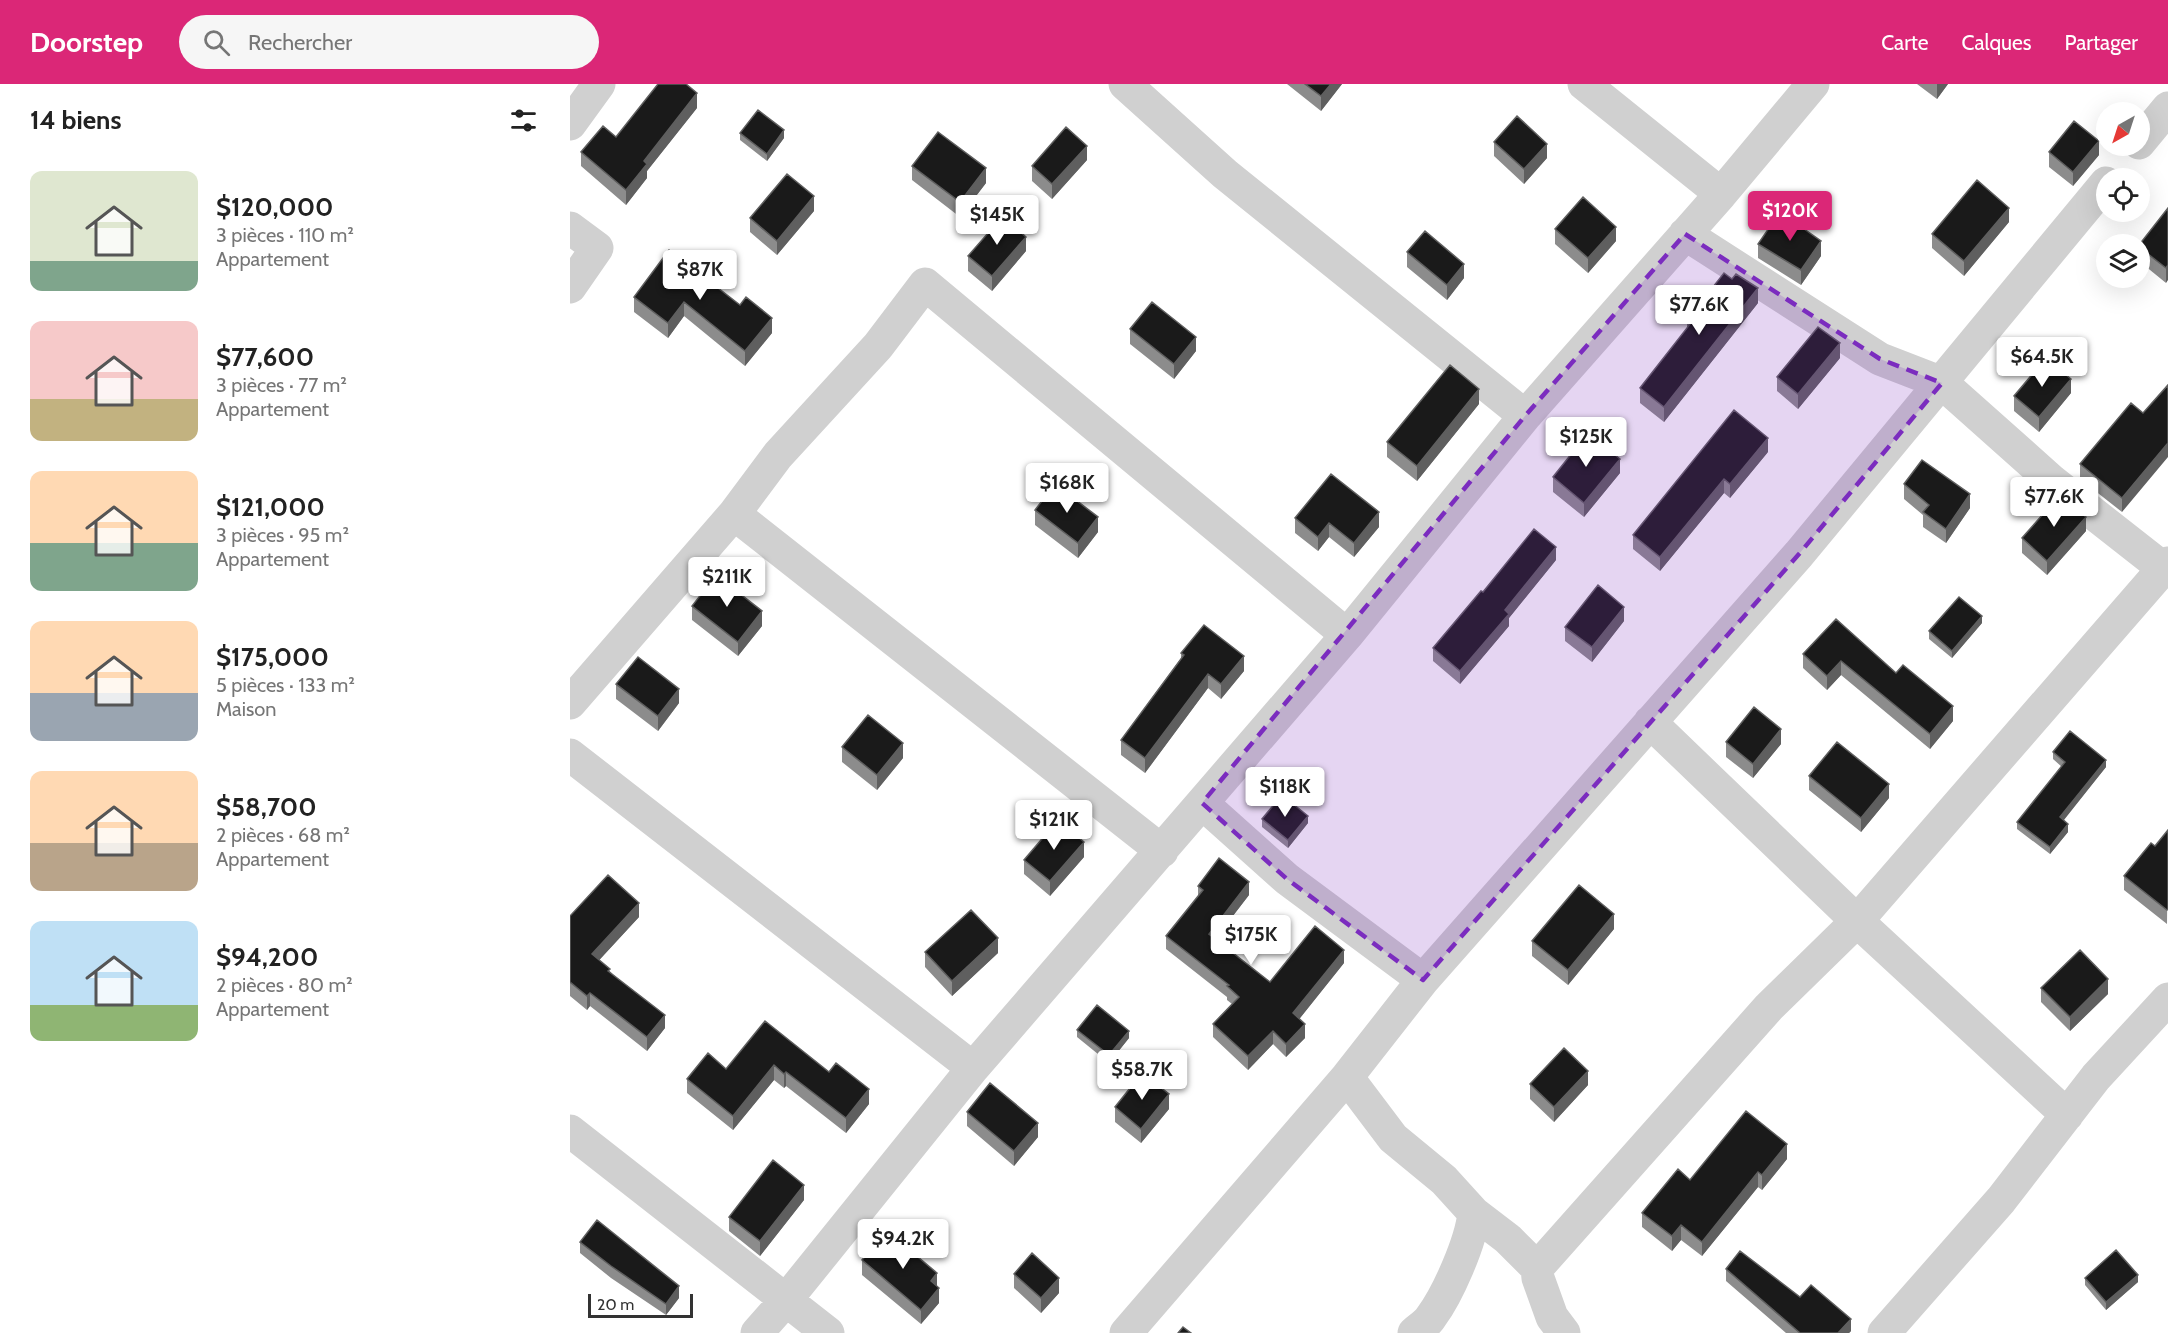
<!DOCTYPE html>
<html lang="fr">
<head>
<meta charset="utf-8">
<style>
  body { margin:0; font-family:Cabin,sans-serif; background:#f6f6f6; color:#222; height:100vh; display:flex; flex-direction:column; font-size:22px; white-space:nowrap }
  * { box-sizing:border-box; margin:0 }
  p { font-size:20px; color:#767676 }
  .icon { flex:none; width:33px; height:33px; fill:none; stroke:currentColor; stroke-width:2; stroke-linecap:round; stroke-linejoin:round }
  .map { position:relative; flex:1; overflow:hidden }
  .panel { display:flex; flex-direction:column; background:#fff; width:570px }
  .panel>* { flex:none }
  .needle { width:39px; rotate:219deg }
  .buttons { position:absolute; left:1526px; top:18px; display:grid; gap:12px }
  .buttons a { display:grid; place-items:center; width:54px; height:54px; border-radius:50%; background:#fff; box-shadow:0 6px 24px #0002; font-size:30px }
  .scale { position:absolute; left:18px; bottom:15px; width:105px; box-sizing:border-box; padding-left:6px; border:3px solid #333; border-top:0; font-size:16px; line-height:21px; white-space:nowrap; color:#333; -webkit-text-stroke:4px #fff; paint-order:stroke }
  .price { position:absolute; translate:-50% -51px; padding:0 14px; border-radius:6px; background:#fff; color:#222; font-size:20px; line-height:39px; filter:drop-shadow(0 2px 3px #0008) }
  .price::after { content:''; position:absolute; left:50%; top:36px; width:18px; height:14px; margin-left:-9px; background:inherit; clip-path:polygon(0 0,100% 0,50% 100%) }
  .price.current { background:#db2777; color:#fff }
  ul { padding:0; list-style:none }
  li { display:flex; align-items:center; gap:18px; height:150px; padding:0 30px }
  li span { display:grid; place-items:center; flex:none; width:168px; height:120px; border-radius:12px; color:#555 }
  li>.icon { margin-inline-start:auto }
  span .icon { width:72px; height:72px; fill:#fffc; stroke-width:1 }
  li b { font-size:26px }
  h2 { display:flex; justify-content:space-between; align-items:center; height:72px; padding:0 30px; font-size:26px }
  header { display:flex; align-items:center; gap:36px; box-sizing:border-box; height:84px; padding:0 30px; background:#db2777; color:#fff }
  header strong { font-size:28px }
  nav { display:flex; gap:33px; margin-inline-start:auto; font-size:21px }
  .search { width:420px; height:54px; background:#f6f6f6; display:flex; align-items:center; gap:15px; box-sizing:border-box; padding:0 21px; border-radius:33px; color:#767676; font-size:22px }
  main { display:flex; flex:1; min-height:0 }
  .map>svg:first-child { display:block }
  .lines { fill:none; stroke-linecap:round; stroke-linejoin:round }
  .minor { stroke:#d0d0d0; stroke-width:33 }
  .wall { fill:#8c8c8c }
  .shaded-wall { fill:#5f5f5f }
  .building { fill:#1a1a1a; stroke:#5f5f5f; stroke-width:1.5 }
  .marked { fill:#7b2cbf; fill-opacity:0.2; stroke:#7b2cbf; stroke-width:4.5; stroke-dasharray:12 8; stroke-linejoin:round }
</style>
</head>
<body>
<header>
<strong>Doorstep</strong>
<div class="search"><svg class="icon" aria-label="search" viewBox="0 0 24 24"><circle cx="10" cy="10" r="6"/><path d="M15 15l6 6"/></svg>Rechercher</div>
<nav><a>Carte</a><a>Calques</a><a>Partager</a></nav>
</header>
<main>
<section class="panel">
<h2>14 biens<svg class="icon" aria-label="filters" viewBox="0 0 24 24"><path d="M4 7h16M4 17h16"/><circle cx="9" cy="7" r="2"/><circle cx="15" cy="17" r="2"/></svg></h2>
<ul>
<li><span style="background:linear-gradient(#dfe7d0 75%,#7fa58c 0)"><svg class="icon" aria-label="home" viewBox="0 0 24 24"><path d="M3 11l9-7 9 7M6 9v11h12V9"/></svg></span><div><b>$120,000</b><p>3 pièces · 110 m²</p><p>Appartement</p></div></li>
<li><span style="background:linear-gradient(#f6c9c9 65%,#c2b280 0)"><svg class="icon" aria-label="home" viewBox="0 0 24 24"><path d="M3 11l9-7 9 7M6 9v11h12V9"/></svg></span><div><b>$77,600</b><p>3 pièces · 77 m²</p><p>Appartement</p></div></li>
<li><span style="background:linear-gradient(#ffd9b3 60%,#7fa58c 0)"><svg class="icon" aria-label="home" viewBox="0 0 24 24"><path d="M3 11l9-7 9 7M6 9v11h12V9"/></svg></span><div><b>$121,000</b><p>3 pièces · 95 m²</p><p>Appartement</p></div></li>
<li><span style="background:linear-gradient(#ffd9b3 60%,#9aa5b1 0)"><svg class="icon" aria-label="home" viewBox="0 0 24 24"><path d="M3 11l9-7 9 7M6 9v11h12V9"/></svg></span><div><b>$175,000</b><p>5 pièces · 133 m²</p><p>Maison</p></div></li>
<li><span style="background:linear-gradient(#ffd9b3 60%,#b9a48a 0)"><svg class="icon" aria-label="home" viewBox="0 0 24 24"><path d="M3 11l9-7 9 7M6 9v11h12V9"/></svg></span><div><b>$58,700</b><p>2 pièces · 68 m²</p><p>Appartement</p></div></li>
<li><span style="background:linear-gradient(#bfe0f5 70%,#8fb573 0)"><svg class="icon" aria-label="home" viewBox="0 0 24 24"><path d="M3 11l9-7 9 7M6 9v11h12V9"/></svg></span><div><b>$94,200</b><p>2 pièces · 80 m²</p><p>Appartement</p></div></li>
</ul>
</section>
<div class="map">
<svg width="1598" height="1249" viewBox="0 0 1598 1249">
  <rect width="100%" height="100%" fill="#fff"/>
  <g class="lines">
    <path class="minor" d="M555 0 655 90 955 332
      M1014 0 1151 110
      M0 40 29 0
      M1569 59 1598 24
      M0 144 27 164 0 203
      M1115 150 1310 275 1372 299 1482 397 1598 488
      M164 430 592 767
      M0 619 164 430 208 371 308 262 355 200 777 551
      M1080 638 1287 837 1497 1031
      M0 671 403 984
      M632 719 717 795 853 896
      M777 993 823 1054 874 1096 904 1129 938 1155 967 1184 968 1194 982 1233 994 1249
      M0 1047 258 1249
      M967 1184 1199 923 1287 837 1598 479
      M187 1249 216 1216 403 984 777 551 955 332 1151 110 1243 0
      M556 1249 777 993 853 896 1229 470 1536 99
      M844 1249C849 1244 857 1240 861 1233 878 1210 901 1158 904 1129
      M1314 1249 1431 1116 1526 993 1598 915"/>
  </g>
  <path class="wall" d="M717 0H772L751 27Z
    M1347 0H1378L1367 15Z
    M127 24 77 87V94L56 121 11 82V68L46 53Z
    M170 49 214 54 197 77 170 56Z
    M924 58 977 74 954 100 924 72Z
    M1479 68 1529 71 1503 102 1479 83Z
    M517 76 482 115 462 97V82Z
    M342 82 416 99 390 133 342 96Z
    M1598 124 1596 199 1569 177V161Z
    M244 127 207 171 180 148V134Z
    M1439 138 1394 192 1362 164V150Z
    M985 145 1046 157 1018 189 985 160Z
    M1188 160 1251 172 1231 201 1188 174Z
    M99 166 202 249 175 282 114 232 98 254 64 228V213Z
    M456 167 422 207 398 187V172Z
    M837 168 894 194 877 216 837 183Z
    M1188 219 1094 338 1070 319V304L1117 244V236Z
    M560 245 626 267 604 295 560 260Z
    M1270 274 1228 325 1207 307V293Z
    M1501 309 1469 348 1444 327V312Z
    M1561 319 1552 428 1510 395V380Z
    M909 320 847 397 817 373V358Z
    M1198 368 1160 414 1154 409 1090 487 1063 465V451Z
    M1050 389 1014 433 983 408V393Z
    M1334 400 1400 424 1376 459 1353 443V431L1334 415Z
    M465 426 528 448 508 474 465 441Z
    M725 434 809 443 784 473 759 453 748 467 725 449Z
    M1516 447 1477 491 1452 469V454Z
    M986 476 939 534V542L890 600 863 577V564L913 508Z
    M122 522 192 542 168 572 122 536Z
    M1266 535 1326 589 1383 637 1360 665 1271 591 1257 606 1233 584V570Z
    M1054 537 1022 578 995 557V543Z
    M1412 539 1382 574 1359 555V547Z
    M611 569 674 587 651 615 638 604 575 689 551 671V656L611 574Z
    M46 600 109 619 88 647 46 615Z
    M1156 658 1211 660 1183 694 1156 673Z
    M272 663 333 674 307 706 272 678Z
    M1483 668 1536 683 1493 736 1498 748 1480 770 1447 745V738L1492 683 1483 675Z
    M1239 692 1319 714 1291 748 1239 706Z
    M692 735 738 739 718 764 692 743Z
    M1598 746 1597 840 1554 806V792L1585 762Z
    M514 773 480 812 454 790V776Z
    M628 802 679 811 645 855 700 898 774 879 729 935 735 954 716 973 703 960 678 986 643 953V940L662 920 657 916V913L596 865V852L628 813Z
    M0 832 69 833 29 876 95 944 77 967 20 922 17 926 0 912Z
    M1044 845 998 901 962 872V857Z
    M355 868 428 869 382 912 355 883Z
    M1471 904 1538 910 1500 947 1471 918Z
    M195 937 299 1020 276 1049 216 1002 214 1004 204 996 163 1046 117 1009V995L156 985Z
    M507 946 559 954 539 979 507 953Z
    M960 1000 1018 1001 984 1038 960 1015Z
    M545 1023 599 1025 571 1059 545 1038Z
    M397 1028 468 1053 444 1082 397 1042Z
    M1217 1075 1192 1106 1188 1103 1132 1172 1111 1156 1102 1167 1072 1143V1129L1120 1096Z
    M234 1116 190 1172 159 1147V1133Z
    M10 1158 109 1214 96 1231 41 1194 10 1169Z
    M292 1176 367 1202 369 1219 351 1240 292 1191Z
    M1156 1185 1230 1213 1281 1247 1279 1249H1216L1156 1197Z
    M444 1190 489 1209 471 1229 444 1204Z
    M1515 1194 1568 1198 1536 1226 1515 1201Z"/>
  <path class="shaded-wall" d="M761 0H772L751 27V12Z
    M1367 0H1378L1367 15Z
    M127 9V24L77 87V94L56 121V106L74 77Z
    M214 46V54L197 77V70Z
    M1529 57V71L1503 102V88Z
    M977 60V74L954 100V85Z
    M517 62V76L482 115V100Z
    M416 84V99L390 133V118Z
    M244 112V127L207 171V157Z
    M1439 124V138L1394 192V177Z
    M1046 143V157L1018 189V174Z
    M456 153V167L422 207V192Z
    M1251 157V172L1231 201V186Z
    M894 180V194L877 216V201Z
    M1598 181V196L1596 199V184Z
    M1188 204V219L1094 338V323Z
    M114 218V232L98 254V239Z
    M202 234V249L175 282V267Z
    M626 253V267L604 295V280Z
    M1270 259V274L1228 325V310Z
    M1501 295V309L1469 348V333Z
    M909 305V320L847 397V382Z
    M1198 354V368L1160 414V400Z
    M1598 359V373L1552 428V414Z
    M1050 375V389L1014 433V419Z
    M1154 395V409L1090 487V473Z
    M1400 410V424L1376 459V445Z
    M809 428V443L784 473V459Z
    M528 433V448L508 474V459Z
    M1516 433V447L1477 491V477Z
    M759 439V453L748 467V453Z
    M986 463V476L939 534V542L890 600V587L935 526Z
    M1054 523V537L1022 578V563Z
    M192 527V542L168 572V558Z
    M1412 532V539L1382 574V567Z
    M674 572V587L651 615V600Z
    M1271 577V591L1257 606V592Z
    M638 590V604L575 689V674Z
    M109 605V619L88 647V632Z
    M1383 622V637L1360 665V650Z
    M1211 645V660L1183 694V680Z
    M333 659V674L307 706V691Z
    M1536 676V683L1490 741V733Z
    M1319 700V714L1291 748V734Z
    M738 732V739L718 764V756Z
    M1498 740V748L1480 770V763Z
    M514 758V773L480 812V797Z
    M679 798V811L639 863V850Z
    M69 819V833L22 884V870Z
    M1044 830V845L998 901V886Z
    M428 854V869L382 912V897Z
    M774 866V879L723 943V929Z
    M1538 895V910L1500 947V933Z
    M20 909V922L17 926V912Z
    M95 931V944L77 967V953Z
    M735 940V954L716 973V960Z
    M559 947V954L539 979V971Z
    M703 947V960L678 986V972Z
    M204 981V996L163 1046V1032Z
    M1018 987V1001L984 1038V1023Z
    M216 988V1002L214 1004V990Z
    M299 1005V1020L276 1049V1034Z
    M599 1010V1025L571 1059V1045Z
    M468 1039V1053L444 1082V1067Z
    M1217 1060V1075L1192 1106V1091Z
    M1188 1088V1103L1132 1172V1158Z
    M234 1101V1116L190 1172V1157Z
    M1111 1141V1156L1102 1167V1152Z
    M367 1189V1204L361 1197Z
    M1568 1191V1198L1536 1226V1218Z
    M489 1194V1209L471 1229V1214Z
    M109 1202V1214L96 1231V1220Z
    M369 1204V1219L351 1240V1226Z
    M1281 1235V1247L1279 1249H1268Z"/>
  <path class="building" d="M88 0H116L127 9 74 77 77 80 56 106 11 68 33 42 46 53Z
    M735 0H761L751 12Z
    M188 26 214 46 197 70 170 49Z
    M947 32 977 60 954 85 924 58Z
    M1504 37 1529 57 1503 88 1479 68Z
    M496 43 517 62 482 100 462 82Z
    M368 48 416 84 390 118 342 82Z
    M217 90 244 112 207 157 180 134Z
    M1407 96 1439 124 1394 177 1362 150Z
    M1013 113 1046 143 1018 174 985 145Z
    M1598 124V181L1596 184 1569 163V161Z
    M1210 128 1251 157 1231 186 1188 160Z
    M433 132 456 153 422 192 398 172Z
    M855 147 894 180 877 201 837 168Z
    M99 166 170 221 176 213 202 234 175 267 114 218 98 239 64 213Z
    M1154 189 1162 195 1166 190 1188 204 1094 323 1070 304 1121 239 1117 236Z
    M582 218 626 253 604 280 560 245Z
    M1248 243 1270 259 1228 310 1207 293Z
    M1476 274 1501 295 1469 333 1444 312Z
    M880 281 909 305 847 382 817 358Z
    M1598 301V359L1552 414 1510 380 1561 319 1573 329Z
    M1164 326 1198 354 1160 400 1154 395 1090 473 1063 451Z
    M1018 349 1050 375 1014 419 983 393Z
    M1352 376 1400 410 1376 445 1353 428 1359 421 1334 400Z
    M761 390 809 428 784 459 759 439 748 453 725 434Z
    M485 400 528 433 508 459 465 426Z
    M1489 412 1516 433 1477 477 1452 454Z
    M964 445 986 463 935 526 939 530 890 587 863 564 911 507 913 508Z
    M146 491 192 527 168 558 122 522Z
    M1028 501 1054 523 1022 563 995 543Z
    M1389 513 1412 532 1382 567 1359 547Z
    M1266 535 1326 589 1333 581 1383 622 1360 650 1271 577 1257 592 1233 570Z
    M634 541 674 572 651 600 638 590 575 674 551 656 614 571 611 569Z
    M68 573 109 605 88 632 46 600Z
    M1184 623 1211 645 1183 680 1156 658Z
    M298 631 333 659 307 691 272 663Z
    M1500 647 1536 676 1490 733 1498 740 1480 763 1447 738 1495 678 1483 668Z
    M1267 658 1319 700 1291 734 1239 692Z
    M712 711 738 732 718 756 692 735Z
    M488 736 514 758 480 797 454 776Z
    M1598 746V825L1597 826 1554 792 1581 759 1585 762Z
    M649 774 679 798 639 850 700 898 745 842 774 866 723 929 735 940 716 960 703 947 678 972 643 940 669 913 657 902 659 901 596 852 633 806 628 802Z
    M38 791 69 819 22 870 40 885 38 887 95 931 77 953 20 909 17 912 0 898V832Z
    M1009 801 1044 830 998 886 962 857Z
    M401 826 428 854 382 897 355 868Z
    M1510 866 1538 895 1500 933 1471 904Z
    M527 921 559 947 539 971 507 946Z
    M195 937 259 988 266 979 299 1005 276 1034 216 988 214 990 204 981 163 1032 117 995 138 969 156 985Z
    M994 964 1018 987 984 1023 960 1000Z
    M572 989 599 1010 571 1045 545 1023Z
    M420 999 468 1039 444 1067 397 1028Z
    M1176 1027 1217 1060 1192 1091 1188 1088 1132 1158 1111 1141 1102 1152 1072 1129 1108 1085 1120 1096Z
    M203 1076 234 1101 190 1157 159 1133Z
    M27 1136 109 1202 96 1220 41 1182 10 1158Z
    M317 1147 367 1189 361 1197 369 1204 351 1226 292 1176Z
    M1546 1166 1568 1191 1536 1218 1515 1194Z
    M1170 1167 1230 1213 1241 1201 1281 1235 1268 1249H1230L1156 1185Z
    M462 1169 489 1194 471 1214 444 1190Z
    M613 1243 621 1249H608Z"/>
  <path class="marked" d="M1115 150 1310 275 1372 299 1229 470 853 896 717 795 632 719 955 332Z"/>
</svg>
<div class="buttons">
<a><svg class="needle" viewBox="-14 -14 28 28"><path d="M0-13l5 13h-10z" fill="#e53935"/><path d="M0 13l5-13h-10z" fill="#767676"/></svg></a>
<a><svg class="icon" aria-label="locate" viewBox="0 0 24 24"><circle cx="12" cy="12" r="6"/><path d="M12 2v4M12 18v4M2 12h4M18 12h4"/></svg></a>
<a><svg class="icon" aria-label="layers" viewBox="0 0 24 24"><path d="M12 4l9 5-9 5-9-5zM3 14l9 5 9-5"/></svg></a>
</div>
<div class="scale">20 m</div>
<b class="price current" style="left:1220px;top:158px">$120K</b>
<b class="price" style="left:427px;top:162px">$145K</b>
<b class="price" style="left:130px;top:217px">$87K</b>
<b class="price" style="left:1129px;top:252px">$77.6K</b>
<b class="price" style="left:1472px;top:304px">$64.5K</b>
<b class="price" style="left:1016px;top:384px">$125K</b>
<b class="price" style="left:497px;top:430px">$168K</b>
<b class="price" style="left:1484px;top:444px">$77.6K</b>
<b class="price" style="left:157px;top:524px">$211K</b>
<b class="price" style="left:715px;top:734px">$118K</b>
<b class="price" style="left:484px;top:767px">$121K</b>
<b class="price" style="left:681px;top:882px">$175K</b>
<b class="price" style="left:572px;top:1017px">$58.7K</b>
<b class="price" style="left:333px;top:1186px">$94.2K</b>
</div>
</main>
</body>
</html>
